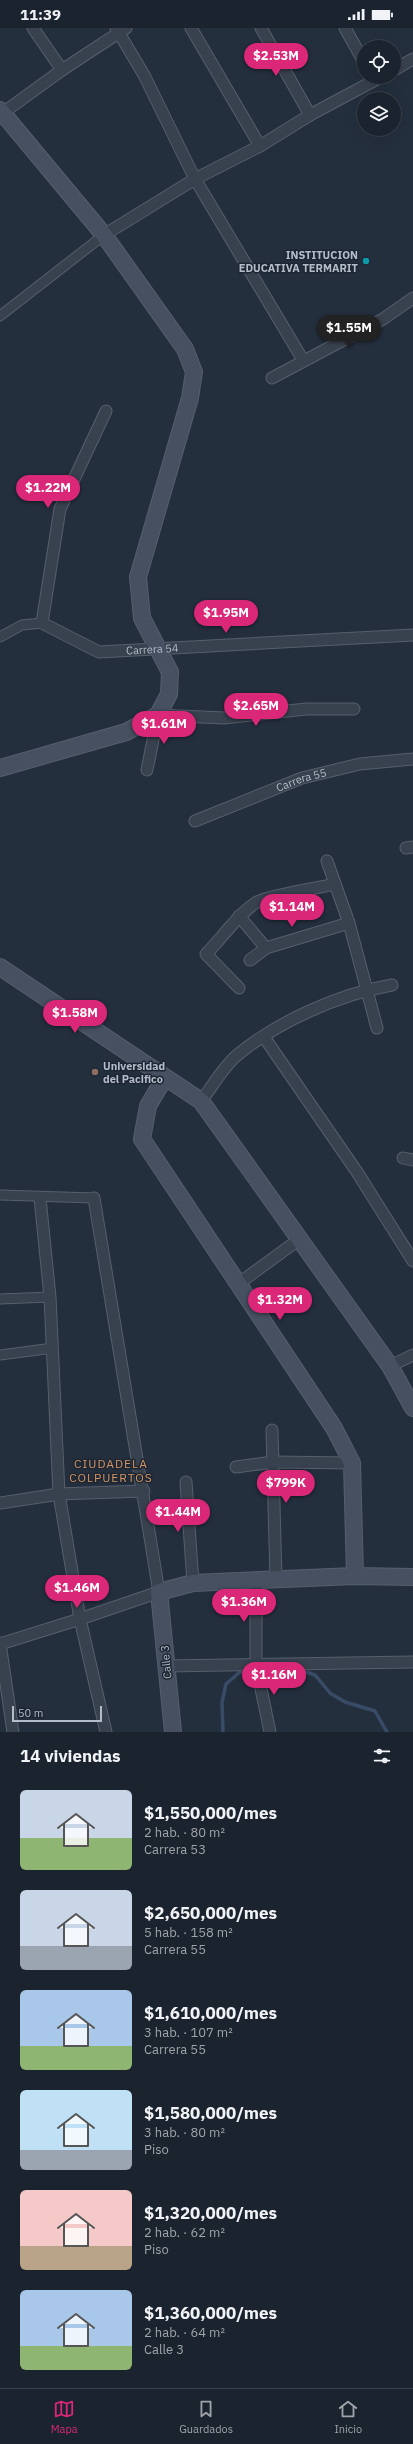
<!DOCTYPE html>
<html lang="es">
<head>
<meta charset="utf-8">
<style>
  body { margin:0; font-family:"IBM Plex Sans",sans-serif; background:#282f3a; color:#f1f3f6; height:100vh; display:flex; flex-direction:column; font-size:15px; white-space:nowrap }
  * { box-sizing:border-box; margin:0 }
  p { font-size:13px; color:#a0a4aa }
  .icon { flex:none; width:22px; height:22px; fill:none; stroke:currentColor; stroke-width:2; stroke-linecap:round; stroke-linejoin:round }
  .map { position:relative; height:1704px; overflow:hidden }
  .drawer { display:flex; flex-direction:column; background:#1b232e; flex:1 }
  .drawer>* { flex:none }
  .tools { position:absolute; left:357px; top:12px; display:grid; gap:8px }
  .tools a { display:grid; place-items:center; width:44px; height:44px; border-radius:50%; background:#1b232e; box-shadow:0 4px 16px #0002,0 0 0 1px #39404a; font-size:20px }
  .scale { position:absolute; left:12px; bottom:10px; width:90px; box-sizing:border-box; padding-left:4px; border:2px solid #b4bcc9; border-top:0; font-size:11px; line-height:14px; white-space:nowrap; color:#b4bcc9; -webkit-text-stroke:3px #1d2633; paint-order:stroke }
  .price { position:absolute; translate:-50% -34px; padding:0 9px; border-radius:14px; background:#db2777; color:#fff; font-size:13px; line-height:26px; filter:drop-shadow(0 1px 2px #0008) }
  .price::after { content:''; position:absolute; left:50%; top:24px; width:12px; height:9px; margin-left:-6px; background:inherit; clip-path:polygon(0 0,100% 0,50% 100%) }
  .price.selected { background:#222; color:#fff }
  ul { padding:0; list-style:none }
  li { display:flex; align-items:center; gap:12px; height:100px; padding:0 20px }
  li span { display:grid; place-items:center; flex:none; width:112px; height:80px; border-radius:6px; color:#555 }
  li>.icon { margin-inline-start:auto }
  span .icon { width:48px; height:48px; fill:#fffc; stroke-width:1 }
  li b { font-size:17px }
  h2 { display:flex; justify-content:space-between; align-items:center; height:48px; padding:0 20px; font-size:17px }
  .status { display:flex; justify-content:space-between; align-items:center; height:28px; padding:0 20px; background:#1b232e; direction:ltr }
  .status svg { height:11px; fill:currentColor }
  .tabs { display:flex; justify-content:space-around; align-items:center; height:56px; border-top:1px solid #39404a; background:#1b232e; font-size:11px; color:#a0a4aa }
  .tabs a { display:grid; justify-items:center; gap:2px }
  .tabs .selected { color:#db2777 }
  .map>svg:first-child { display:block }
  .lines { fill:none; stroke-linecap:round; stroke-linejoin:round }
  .stream { stroke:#394c67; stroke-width:3.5 }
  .pedestrian-casing { stroke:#565f6c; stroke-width:11 }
  .minor-casing { stroke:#565f6c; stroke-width:13 }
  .secondary-casing { stroke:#565f6c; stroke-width:18 }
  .pedestrian { stroke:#38414e; stroke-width:9 }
  .minor { stroke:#38414e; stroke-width:11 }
  .secondary { stroke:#465061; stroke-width:16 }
  .culture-dot { fill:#0f9aa8; stroke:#1d2633; stroke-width:1.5 }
  .education-dot { fill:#8d6e63; stroke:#1d2633; stroke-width:1.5 }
  .labels { text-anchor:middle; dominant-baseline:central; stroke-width:3; stroke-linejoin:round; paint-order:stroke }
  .poi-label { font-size:11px; font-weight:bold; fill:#b4bcc9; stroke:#1d2633; text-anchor:end }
  .street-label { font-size:11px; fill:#b4bcc9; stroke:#1d2633 }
  .neighbourhood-label { font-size:12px; letter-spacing:1px; fill:#d59563; stroke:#1d2633 }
</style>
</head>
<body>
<div class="status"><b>11:39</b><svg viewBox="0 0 49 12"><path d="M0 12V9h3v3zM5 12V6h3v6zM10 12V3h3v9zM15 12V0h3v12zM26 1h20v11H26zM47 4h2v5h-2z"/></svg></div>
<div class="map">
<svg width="413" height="1704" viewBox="0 0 413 1704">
  <rect width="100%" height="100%" fill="#242f3e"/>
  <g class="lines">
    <path class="stream" d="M294 1640 315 1647 330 1665 345 1674 375 1683 387 1704
      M223 1704 222 1674 226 1656 240 1644 263 1645 280 1641"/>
    <defs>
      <path id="pedestrian" d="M0 288 104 207
        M0 609 22 597 42 595
        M0 1167 94 1170
        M0 1271 50 1269
        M0 1327 53 1320"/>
      <g id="minor">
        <path d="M33 0 62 42"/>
        <path d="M116 0 144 47 195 151 303 332"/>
        <path d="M191 0 260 118"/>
        <path d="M261 0 310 87"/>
        <path d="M345 0 364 34"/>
        <path d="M394 42 413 31"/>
        <path d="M0 87 62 42 126 0"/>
        <path d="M104 207 195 151 260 118 310 87 381 49"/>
        <path d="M272 350 383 291 413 270"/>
        <path id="s1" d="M106 383 60 481 42 595 99 624 413 607"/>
        <path d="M147 742 158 687 224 690 306 681H354"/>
        <path id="s2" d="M195 793 302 750 360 736 413 731"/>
        <path d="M406 820 413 819"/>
        <path d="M327 833 349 895 377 1000"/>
        <path d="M239 888 266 920"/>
        <path d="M250 932 266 920 349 895"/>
        <path d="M239 960 206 926C222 910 239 885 257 874 269 867 318 860 335 856"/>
        <path d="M264 1009 357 1144 413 1233"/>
        <path d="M201 1073C212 1059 222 1041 235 1029 276 994 339 966 392 957"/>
        <path d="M403 1130 413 1132"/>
        <path d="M40 1170 50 1269 59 1466 80 1591 106 1704"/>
        <path d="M238 1256 301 1210"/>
        <path d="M390 1338 413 1327"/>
        <path d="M272 1402 276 1551"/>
        <path d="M236 1439 273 1434 352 1435"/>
        <path d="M186 1454 193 1555"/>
        <path d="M0 1475 59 1466 144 1463"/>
        <path d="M256 1553V1637L270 1704"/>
        <path d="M0 1615 13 1704"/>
        <path d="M0 1616 80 1591 159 1564 94 1170"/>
        <path d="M166 1638 413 1634"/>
      </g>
      <path id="secondary" d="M0 82 104 207 185 321 194 344 190 370 138 549 142 590 170 644 169 666 158 687 126 704 0 740
        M0 939 201 1073 390 1338 413 1380
        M165 1049 148 1078 142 1111 334 1400 352 1435 355 1548
        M173 1704 159 1564 193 1555 355 1548 413 1549"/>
    </defs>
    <use href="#pedestrian" class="pedestrian-casing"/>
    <use href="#minor" class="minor-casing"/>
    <use href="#secondary" class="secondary-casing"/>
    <use href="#pedestrian" class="pedestrian"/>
    <use href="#minor" class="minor"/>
    <use href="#secondary" class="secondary"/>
  </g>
  <circle class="culture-dot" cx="366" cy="233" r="4"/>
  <circle class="education-dot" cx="95" cy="1044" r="4"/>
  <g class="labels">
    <g class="poi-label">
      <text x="358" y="227">INSTITUCION<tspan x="358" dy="13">EDUCATIVA TERMARIT</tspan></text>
      <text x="103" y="1038" text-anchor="start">Universidad<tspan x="103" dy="13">del Pacifico</tspan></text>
    </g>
    <g class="street-label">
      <text stroke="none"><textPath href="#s1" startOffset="341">Carrera 54</textPath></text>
      <text stroke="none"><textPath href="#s2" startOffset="114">Carrera 55</textPath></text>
      <text transform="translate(166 1634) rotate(-95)">Calle 3</text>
    </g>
    <g class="neighbourhood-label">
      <text x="111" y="1435">CIUDADELA<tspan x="111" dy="14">COLPUERTOS</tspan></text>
    </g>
  </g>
</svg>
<div class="tools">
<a><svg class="icon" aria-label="locate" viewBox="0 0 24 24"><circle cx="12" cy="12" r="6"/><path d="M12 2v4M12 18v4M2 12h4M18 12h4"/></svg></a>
<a><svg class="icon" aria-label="layers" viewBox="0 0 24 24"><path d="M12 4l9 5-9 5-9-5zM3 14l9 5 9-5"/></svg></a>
</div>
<div class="scale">50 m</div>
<b class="price" style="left:276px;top:49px">$2.53M</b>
<b class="price selected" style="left:349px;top:321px">$1.55M</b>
<b class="price" style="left:48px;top:481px">$1.22M</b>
<b class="price" style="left:226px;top:606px">$1.95M</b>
<b class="price" style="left:256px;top:699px">$2.65M</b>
<b class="price" style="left:164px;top:717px">$1.61M</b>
<b class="price" style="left:292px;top:900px">$1.14M</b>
<b class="price" style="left:75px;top:1006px">$1.58M</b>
<b class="price" style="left:280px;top:1293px">$1.32M</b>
<b class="price" style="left:286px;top:1476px">$799K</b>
<b class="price" style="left:178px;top:1505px">$1.44M</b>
<b class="price" style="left:77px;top:1581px">$1.46M</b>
<b class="price" style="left:244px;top:1595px">$1.36M</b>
<b class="price" style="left:274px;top:1668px">$1.16M</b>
</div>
<section class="drawer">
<h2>14 viviendas<svg class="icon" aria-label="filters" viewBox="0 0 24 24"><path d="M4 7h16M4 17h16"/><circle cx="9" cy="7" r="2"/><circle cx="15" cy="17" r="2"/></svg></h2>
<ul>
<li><span style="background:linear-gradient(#c9d6e8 60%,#8fb573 0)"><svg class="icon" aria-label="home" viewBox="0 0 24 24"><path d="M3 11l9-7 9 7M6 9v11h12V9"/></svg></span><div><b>$1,550,000/mes</b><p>2 hab. · 80 m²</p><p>Carrera 53</p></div></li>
<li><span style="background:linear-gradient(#c9d6e8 70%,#9aa5b1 0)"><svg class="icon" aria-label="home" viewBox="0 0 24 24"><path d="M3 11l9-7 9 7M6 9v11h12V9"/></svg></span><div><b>$2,650,000/mes</b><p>5 hab. · 158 m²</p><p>Carrera 55</p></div></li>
<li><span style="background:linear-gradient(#a9c7e8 70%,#8fb573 0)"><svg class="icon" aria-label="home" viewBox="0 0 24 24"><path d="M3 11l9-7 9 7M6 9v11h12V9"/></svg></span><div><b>$1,610,000/mes</b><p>3 hab. · 107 m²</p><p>Carrera 55</p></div></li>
<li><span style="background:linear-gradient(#bfe0f5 75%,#9aa5b1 0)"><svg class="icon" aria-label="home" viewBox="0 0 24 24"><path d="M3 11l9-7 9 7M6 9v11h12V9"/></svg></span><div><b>$1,580,000/mes</b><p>3 hab. · 80 m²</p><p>Piso</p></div></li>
<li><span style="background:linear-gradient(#f6c9c9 70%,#b9a48a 0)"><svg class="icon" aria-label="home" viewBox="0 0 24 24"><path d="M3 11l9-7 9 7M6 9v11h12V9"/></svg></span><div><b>$1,320,000/mes</b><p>2 hab. · 62 m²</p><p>Piso</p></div></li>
<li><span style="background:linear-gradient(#a9c7e8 70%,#8fb573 0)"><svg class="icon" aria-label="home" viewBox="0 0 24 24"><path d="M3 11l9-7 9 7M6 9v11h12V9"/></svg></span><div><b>$1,360,000/mes</b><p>2 hab. · 64 m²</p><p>Calle 3</p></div></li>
</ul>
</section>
<nav class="tabs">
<a class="selected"><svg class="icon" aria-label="map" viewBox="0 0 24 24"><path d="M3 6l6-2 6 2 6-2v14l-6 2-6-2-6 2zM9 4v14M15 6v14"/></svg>Mapa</a>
<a><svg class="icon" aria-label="saved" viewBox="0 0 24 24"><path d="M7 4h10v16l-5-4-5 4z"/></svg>Guardados</a>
<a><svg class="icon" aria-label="home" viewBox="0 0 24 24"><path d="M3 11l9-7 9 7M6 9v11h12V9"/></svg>Inicio</a>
</nav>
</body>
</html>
